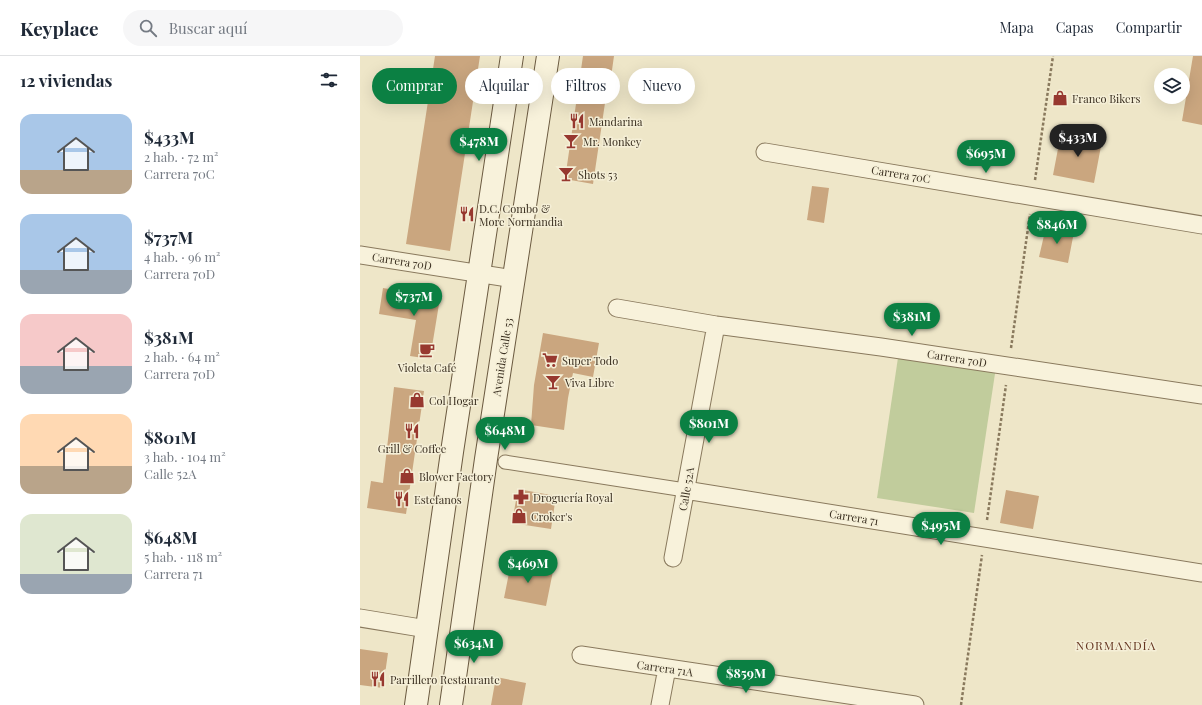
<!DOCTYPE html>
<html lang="es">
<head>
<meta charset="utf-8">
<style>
  body { margin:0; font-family:"Playfair Display",serif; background:#f6f6f7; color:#1f2937; height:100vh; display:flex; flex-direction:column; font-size:15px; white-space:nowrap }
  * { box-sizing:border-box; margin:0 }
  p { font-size:13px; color:#747a83 }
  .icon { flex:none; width:22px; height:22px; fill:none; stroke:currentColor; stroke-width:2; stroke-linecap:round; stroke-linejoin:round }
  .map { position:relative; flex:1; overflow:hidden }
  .panel { display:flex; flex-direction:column; background:#fff; width:360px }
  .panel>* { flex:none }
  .top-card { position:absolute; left:12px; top:12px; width:380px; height:36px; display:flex; gap:8px }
  .tools { position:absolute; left:794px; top:12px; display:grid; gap:8px }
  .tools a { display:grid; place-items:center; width:36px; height:36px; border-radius:50%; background:#fff; box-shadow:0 4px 16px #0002; font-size:20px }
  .price { position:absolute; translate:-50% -34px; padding:0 9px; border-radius:14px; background:#0b8043; color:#fff; font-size:13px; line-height:26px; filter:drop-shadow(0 1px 2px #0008) }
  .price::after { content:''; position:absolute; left:50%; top:24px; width:12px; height:9px; margin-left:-6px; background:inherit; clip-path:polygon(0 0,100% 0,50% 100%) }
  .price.selected { background:#222; color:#fff }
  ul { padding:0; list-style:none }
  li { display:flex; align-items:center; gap:12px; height:100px; padding:0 20px }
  li span { display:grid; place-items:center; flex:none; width:112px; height:80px; border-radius:12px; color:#555 }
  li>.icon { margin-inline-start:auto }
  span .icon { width:48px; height:48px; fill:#fffc; stroke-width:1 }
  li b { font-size:17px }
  h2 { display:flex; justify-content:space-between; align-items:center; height:48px; padding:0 20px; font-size:17px }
  .chip { padding:0 14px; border-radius:18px; background:#fff; box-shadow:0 4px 16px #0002; font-size:14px; line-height:36px }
  .chip.selected { background:#0b8043; color:#fff }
  header { display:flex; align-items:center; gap:24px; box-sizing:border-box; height:56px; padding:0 20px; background:#fff; border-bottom:1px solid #e0e1e3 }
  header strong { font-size:19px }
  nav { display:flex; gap:22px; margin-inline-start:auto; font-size:14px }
  .search { width:280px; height:36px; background:#f6f6f7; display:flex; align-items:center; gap:10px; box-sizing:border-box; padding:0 14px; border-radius:22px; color:#747a83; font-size:15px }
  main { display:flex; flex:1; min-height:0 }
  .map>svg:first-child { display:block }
  .green { fill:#c1cc9c }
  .building { fill:#caa67f }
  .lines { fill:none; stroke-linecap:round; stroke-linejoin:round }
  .pedestrian-casing { stroke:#89795d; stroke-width:15 }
  .minor-casing { stroke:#89795d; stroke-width:19 }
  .secondary-casing { stroke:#6b5a40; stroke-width:24 }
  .path { stroke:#89795d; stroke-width:2.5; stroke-dasharray:3 2; stroke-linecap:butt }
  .pedestrian { stroke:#f8f2db; stroke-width:13 }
  .minor { stroke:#f8f2db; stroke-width:17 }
  .secondary { stroke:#f8f2db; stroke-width:22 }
  .labels { text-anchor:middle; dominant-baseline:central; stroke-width:3; stroke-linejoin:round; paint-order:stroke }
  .poi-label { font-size:11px; fill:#3a2f20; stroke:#f5efd7; text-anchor:start }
  .street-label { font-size:11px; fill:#3a2f20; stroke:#f5efd7 }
  .neighbourhood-label { font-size:12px; letter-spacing:1px; fill:#653621; stroke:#f5efd7 }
</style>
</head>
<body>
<header>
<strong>Keyplace</strong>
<div class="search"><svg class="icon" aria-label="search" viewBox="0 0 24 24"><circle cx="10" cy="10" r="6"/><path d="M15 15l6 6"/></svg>Buscar aquí</div>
<nav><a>Mapa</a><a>Capas</a><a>Compartir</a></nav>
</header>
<main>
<section class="panel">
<h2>12 viviendas<svg class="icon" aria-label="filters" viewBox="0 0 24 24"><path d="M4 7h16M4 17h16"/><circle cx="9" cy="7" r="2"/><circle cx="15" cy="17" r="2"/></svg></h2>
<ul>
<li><span style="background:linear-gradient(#a9c7e8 70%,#b9a48a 0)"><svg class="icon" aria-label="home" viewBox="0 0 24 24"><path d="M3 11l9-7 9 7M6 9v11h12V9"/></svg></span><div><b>$433M</b><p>2 hab. · 72 m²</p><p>Carrera 70C</p></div></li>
<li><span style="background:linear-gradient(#a9c7e8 70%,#9aa5b1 0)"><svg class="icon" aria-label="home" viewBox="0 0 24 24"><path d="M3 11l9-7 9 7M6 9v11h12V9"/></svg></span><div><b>$737M</b><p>4 hab. · 96 m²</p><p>Carrera 70D</p></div></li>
<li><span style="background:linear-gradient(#f6c9c9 65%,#9aa5b1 0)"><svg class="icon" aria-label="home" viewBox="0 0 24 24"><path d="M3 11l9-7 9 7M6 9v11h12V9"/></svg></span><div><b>$381M</b><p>2 hab. · 64 m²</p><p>Carrera 70D</p></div></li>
<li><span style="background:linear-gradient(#ffd9b3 65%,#b9a48a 0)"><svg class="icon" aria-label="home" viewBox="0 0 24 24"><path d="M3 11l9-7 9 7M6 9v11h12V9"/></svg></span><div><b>$801M</b><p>3 hab. · 104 m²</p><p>Calle 52A</p></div></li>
<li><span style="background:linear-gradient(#dfe7d0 75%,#9aa5b1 0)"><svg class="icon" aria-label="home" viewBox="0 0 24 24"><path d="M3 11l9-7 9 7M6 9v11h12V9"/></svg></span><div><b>$648M</b><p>5 hab. · 118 m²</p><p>Carrera 71</p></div></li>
</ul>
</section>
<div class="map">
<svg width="842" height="649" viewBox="0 0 842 649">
  <rect width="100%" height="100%" fill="#eee6c8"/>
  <path class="green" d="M539 295 636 311 614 457 517 442Z"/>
  <path class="building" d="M75 0H120L90 195 46 188Z
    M223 0H254L251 21 249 20 233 128 205 123Z
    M833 0H842V69L822 65Z
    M701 77 742 85 734 127 693 119Z
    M452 130 469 132 464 167 447 164Z
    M686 171 714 176 708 207 679 201Z
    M23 232 80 242 70 303 50 300 56 264 19 258Z
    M183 277 239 287 233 321 213 317 208 342 204 374 171 369 174 329Z
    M34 331 64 335 46 458 7 452 11 425 23 427Z
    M158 433 196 440 191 473 152 467Z
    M646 434 679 440 673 473 640 467Z
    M151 507 193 515 186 550 144 542Z
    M0 593 28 597 23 632 0 629Z
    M136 621 166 627 162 649H131Z"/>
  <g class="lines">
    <defs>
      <path id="pedestrian" d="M145 406 325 434"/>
      <path id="minor" d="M405 96 842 169
        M0 199 154 223
        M257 252 356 269 521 291 842 339
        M325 434 842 517
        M313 502 356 269
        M0 562 67 573
        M221 599 555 649
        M300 649 307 612"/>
      <path id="secondary" d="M56 649 92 396 152 0
        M91 649 126 403 188 0"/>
    </defs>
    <use href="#pedestrian" class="pedestrian-casing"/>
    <use href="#minor" class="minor-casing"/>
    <use href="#secondary" class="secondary-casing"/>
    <path class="path" d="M675 124 693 0
      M651 292 670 158
      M627 464 646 329
      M601 649 622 499"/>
    <use href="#pedestrian" class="pedestrian"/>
    <use href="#minor" class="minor"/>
    <use href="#secondary" class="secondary"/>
  </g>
  <defs>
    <symbol id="shop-bare" viewBox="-9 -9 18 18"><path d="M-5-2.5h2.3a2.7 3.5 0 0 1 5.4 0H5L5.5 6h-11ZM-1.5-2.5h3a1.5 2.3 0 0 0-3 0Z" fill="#97382f" stroke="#f5efd7" stroke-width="2.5" paint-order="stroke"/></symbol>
    <symbol id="restaurant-bare" viewBox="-9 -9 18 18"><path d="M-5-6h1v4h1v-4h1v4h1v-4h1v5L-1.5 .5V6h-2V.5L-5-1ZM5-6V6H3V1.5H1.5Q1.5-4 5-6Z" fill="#97382f" stroke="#f5efd7" stroke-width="2.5" paint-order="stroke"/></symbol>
    <symbol id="bar-bare" viewBox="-9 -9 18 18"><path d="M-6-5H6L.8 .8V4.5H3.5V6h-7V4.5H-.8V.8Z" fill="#97382f" stroke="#f5efd7" stroke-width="2.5" paint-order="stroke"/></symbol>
    <symbol id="cafe-bare" viewBox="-9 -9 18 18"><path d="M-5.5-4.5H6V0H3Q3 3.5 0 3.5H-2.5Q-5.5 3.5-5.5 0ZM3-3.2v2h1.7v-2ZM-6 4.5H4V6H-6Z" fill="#97382f" stroke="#f5efd7" stroke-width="2.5" paint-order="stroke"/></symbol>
    <symbol id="supermarket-bare" viewBox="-9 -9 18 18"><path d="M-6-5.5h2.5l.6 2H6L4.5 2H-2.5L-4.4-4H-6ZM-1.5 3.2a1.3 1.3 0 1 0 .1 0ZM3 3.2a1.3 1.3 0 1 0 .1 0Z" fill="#97382f" stroke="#f5efd7" stroke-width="2.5" paint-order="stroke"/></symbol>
    <symbol id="pharmacy-bare" viewBox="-9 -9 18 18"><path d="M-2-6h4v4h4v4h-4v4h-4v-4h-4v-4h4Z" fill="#97382f" stroke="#f5efd7" stroke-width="2.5" paint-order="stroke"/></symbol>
  </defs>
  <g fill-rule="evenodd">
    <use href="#shop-bare" x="689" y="31" width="22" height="22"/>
    <use href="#restaurant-bare" x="206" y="54" width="22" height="22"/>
    <use href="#bar-bare" x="200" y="74" width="22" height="22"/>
    <use href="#bar-bare" x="195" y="107" width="22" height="22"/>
    <use href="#restaurant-bare" x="96" y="147" width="22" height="22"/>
    <use href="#cafe-bare" x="56" y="283" width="22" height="22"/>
    <use href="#supermarket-bare" x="179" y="293" width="22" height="22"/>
    <use href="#bar-bare" x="182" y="315" width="22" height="22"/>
    <use href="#shop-bare" x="46" y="333" width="22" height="22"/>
    <use href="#restaurant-bare" x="41" y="364" width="22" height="22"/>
    <use href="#shop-bare" x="36" y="409" width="22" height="22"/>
    <use href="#pharmacy-bare" x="150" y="430" width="22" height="22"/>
    <use href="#restaurant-bare" x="31" y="432" width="22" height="22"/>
    <use href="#shop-bare" x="148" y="449" width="22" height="22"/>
    <use href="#restaurant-bare" x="7" y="612" width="22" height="22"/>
  </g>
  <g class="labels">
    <g class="poi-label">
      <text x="712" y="42">Franco Bikers</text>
      <text x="229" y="65">Mandarina</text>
      <text x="223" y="85">Mr. Monkey</text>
      <text x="218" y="118">Shots 53</text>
      <text x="119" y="152">D.C. Combo &amp;<tspan x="119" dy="13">More Normandia</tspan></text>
      <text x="202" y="304">Super Todo</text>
      <text x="67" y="311" text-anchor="middle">Violeta Café</text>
      <text x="205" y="326">Viva Libre</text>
      <text x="69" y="344">Col Hogar</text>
      <text x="52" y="392" text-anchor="middle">Grill &amp; Coffee</text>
      <text x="59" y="420">Blower Factory</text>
      <text x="173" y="441">Droguería Royal</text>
      <text x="54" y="443">Estefanos</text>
      <text x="171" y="460">Croker's</text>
      <text x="30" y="623">Parrillero Restaurante</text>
    </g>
    <g class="street-label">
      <text transform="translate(541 118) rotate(9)">Carrera 70C</text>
      <text transform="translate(42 205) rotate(9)">Carrera 70D</text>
      <text transform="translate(142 301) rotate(-81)">Avenida Calle 53</text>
      <text transform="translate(597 302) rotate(9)">Carrera 70D</text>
      <text transform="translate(326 433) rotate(-80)">Calle 52A</text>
      <text transform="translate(494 461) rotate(9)">Carrera 71</text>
      <text transform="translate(305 612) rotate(8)">Carrera 71A</text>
    </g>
    <g class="neighbourhood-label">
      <text x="756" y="589">NORMANDÍA</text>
    </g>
  </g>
</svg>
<div class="tools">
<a><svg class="icon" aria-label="layers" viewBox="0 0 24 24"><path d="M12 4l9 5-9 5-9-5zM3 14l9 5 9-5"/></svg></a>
</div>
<b class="price selected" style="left:718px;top:102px">$433M</b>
<b class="price" style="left:119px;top:106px">$478M</b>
<b class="price" style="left:626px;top:118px">$695M</b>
<b class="price" style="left:697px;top:189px">$846M</b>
<b class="price" style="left:54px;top:261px">$737M</b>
<b class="price" style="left:552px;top:281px">$381M</b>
<b class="price" style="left:349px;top:388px">$801M</b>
<b class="price" style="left:145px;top:395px">$648M</b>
<b class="price" style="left:581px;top:490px">$495M</b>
<b class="price" style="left:168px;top:528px">$469M</b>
<b class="price" style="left:114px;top:608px">$634M</b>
<b class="price" style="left:386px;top:638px">$859M</b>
<div class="top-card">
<a class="chip selected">Comprar</a>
<a class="chip">Alquilar</a>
<a class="chip">Filtros</a>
<a class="chip">Nuevo</a>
</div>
</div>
</main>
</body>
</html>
